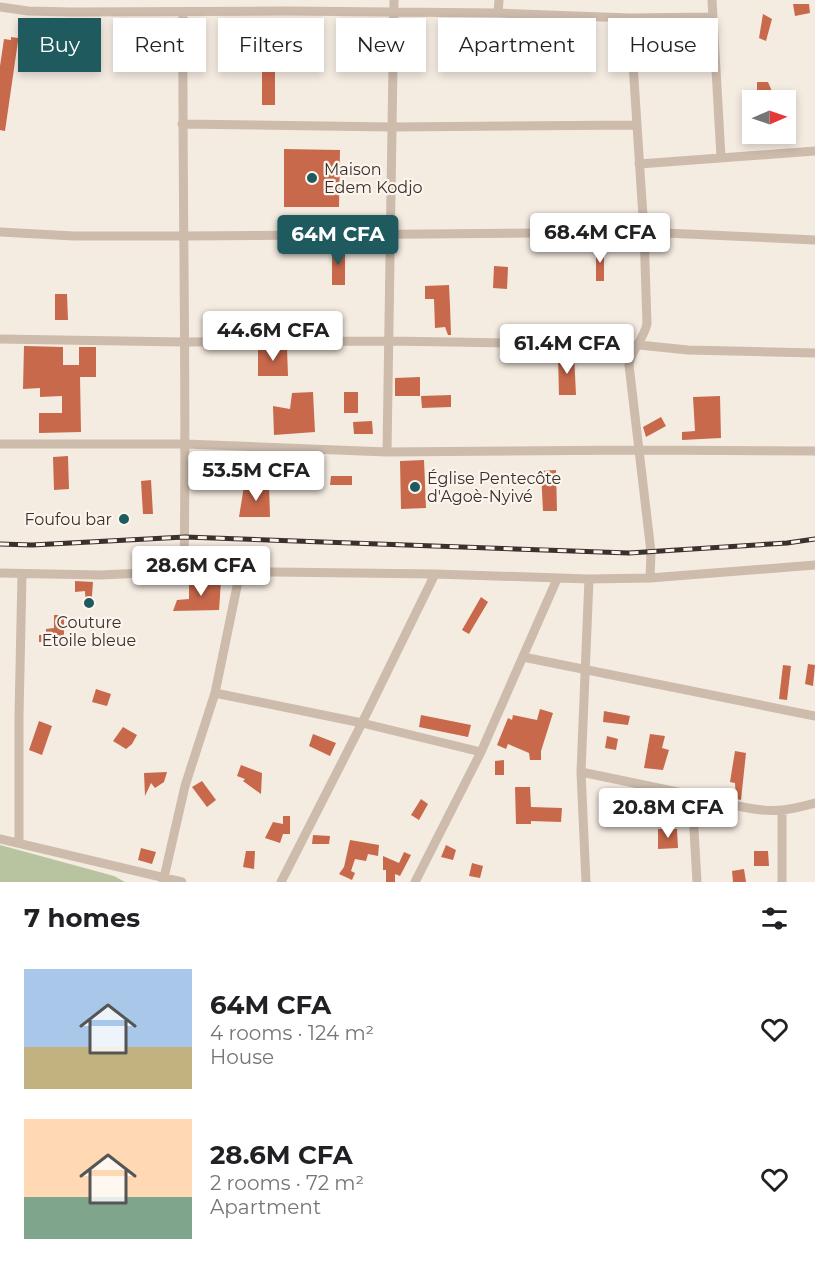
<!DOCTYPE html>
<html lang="en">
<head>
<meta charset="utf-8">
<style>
  body { margin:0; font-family:Montserrat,sans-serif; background:#f6f6f6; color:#202124; height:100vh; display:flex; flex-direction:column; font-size:22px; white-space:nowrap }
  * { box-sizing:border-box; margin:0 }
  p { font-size:20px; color:#757577 }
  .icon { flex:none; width:33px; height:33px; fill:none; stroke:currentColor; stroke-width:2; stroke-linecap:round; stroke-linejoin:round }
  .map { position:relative; height:882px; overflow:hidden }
  .sheet { display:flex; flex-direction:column; background:#fff; flex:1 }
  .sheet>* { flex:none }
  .banner { position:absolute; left:18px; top:18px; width:780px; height:54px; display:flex; gap:12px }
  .needle { width:39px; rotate:88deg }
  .fabs { position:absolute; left:742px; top:90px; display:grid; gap:12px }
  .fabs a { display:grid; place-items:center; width:54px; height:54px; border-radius:0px; background:#fff; box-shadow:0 3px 9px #0003; font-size:30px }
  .price { position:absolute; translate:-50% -51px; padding:0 14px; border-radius:6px; background:#fff; color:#222; font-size:20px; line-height:39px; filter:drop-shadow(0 2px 3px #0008) }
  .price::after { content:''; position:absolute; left:50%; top:36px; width:18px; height:14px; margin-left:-9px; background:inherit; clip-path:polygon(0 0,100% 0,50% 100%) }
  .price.selected { background:#1f5a5e; color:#fff }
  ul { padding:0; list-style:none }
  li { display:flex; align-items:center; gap:18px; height:150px; padding:0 24px }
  li span { display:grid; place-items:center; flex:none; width:168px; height:120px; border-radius:0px; color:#555 }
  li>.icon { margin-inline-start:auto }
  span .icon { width:72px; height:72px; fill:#fffc; stroke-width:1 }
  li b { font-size:26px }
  h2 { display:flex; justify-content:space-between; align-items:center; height:72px; padding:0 24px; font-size:26px }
  .tag { padding:0 21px; border-radius:0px; background:#fff; box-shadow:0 3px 9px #0003; font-size:21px; line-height:54px }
  .tag.selected { background:#1f5a5e; color:#fff }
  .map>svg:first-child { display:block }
  .green { fill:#b8c4a0 }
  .building { fill:#c8694b }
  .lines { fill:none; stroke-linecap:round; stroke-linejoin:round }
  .minor { stroke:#cdbbac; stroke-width:9 }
  .rail-casing { stroke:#3b302b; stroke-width:5 }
  .rail { stroke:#fbf5ee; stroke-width:3; stroke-dasharray:9; stroke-linecap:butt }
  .poi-dot { fill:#1f5a5e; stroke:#fbf5ee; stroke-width:2 }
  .labels { text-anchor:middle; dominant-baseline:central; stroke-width:4.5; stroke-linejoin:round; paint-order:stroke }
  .poi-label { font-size:16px; fill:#3b302b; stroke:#fbf5ee; text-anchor:start }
</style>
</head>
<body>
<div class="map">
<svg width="815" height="882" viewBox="0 0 815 882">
  <rect width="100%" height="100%" fill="#f4ebe1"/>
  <path class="green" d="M0 845 114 876 125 882H0Z"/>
  <path class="building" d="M793 4H809L810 13 795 16Z
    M763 14 772 19 766 41 759 38Z
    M11 37 18 38V41L5 131 0 130V66L4 39 11 40Z
    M471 53 493 54V66L470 65Z
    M262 71H275V105H262Z
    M757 82H768L771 89V96L757 94Z
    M284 149 340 150 339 207H284Z
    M332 246H345V285H332Z
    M596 246H604V281H596Z
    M494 266 508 267 507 289 493 288Z
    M449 285 450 306 451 335H448L445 327 435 328 434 299H425V286Z
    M55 294H67L68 320H55Z
    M24 346 63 347V365H79V347H96V377H80L81 432 39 433V413H62V396L40 397V388L23 389Z
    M258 348H287L288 376H258Z
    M574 354 576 395H559L558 355Z
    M420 377V396H395V378Z
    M313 392 315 432 274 435 273 406 290 409 292 393Z
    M344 392H358V413H344Z
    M451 395V407L422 408 421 396Z
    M720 396 721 438 682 440V432L695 431 693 397Z
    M661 417 666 426 646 437 643 427Z
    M372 421 373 434H354L353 422Z
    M68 456 69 489 54 490 53 457Z
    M424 460 426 508 401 509 400 461Z
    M556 470 557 511H543L541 471Z
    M331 476H352V485H330Z
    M151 480 153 514H143L141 481Z
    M269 484 270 517H239L244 486Z
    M75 581 93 582 91 609H86L85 591 75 592Z
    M189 581H221L219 610 173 611 177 600 189 599Z
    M481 597 488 602 469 634 462 630Z
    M54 615H64V637H62V641L39 642V635H46V629L54 628Z
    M808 664 815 665 813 686 805 684Z
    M783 665 791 666 787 700 779 699Z
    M96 689 111 694 107 706 92 702Z
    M540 709 553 713 541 751V760H530L529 753 508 744 506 749 497 745 508 718 512 720 513 715 537 720Z
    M604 711 630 716 628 725 603 722Z
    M421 715 471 725 468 737 419 727Z
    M39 721 52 726 42 755 29 750Z
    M123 727 137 735 132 744 126 749 113 741Z
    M313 734 336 743 330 756 309 746Z
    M650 734 665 736 662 748 669 750 663 770 644 768Z
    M607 736 618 739 616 750 605 748Z
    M735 751 746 753 741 800 736 799 735 783 730 782Z
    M504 760V775H495V761Z
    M241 765 262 773 261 794 243 781 245 779 237 776Z
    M167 772 164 782 155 788 151 783 145 796 144 773Z
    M202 781 216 800 207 807 192 787Z
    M515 787H530L531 807 562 808 561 822 531 821V824H516Z
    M421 799 428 804 419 820 411 815Z
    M283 816H290V834H283L280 843 265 838 273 822 283 824Z
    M658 829H677L678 848 658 849Z
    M313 835 330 836 329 844H312Z
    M350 840 379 845 378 856 368 854 366 861 355 859 351 871 355 873 352 880 339 874 344 867Z
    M446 845 456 850 453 860 441 857Z
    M141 848 156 852 152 864 138 860Z
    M246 851H255L254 869 243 867Z
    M754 851H768L769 866H754Z
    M404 852 411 855 400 876 395 874V882H386V870H383V856L399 863Z
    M472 863 483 866 480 878 469 876Z
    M744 869 746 882H733L732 871Z"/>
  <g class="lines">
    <path class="minor" d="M712 0 721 157
      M0 7 28 11 72 12 286 11 498 13 630 18 712 17
      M183 12C182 199 187 385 184 571
      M498 13 499 0
      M630 18 644 232 647 324C643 340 630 353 629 365L651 552 650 578
      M182 124 391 127 636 125
      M639 164 815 151
      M0 232 74 236H185L644 232 815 240
      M0 339 183 342 390 341 639 345 688 350 815 353
      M0 444H186L387 452 639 450 815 451
      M387 452 394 0
      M0 573 101 575 184 571 435 574 589 579 650 578 815 565
      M523 657 815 716
      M215 693 362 723 481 752
      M581 772 692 795 697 882
      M692 795C721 801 753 813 782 810 793 809 804 806 815 803
      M0 839 182 882
      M19 843V716L22 575
      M163 882 185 786 215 693 240 572
      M281 882 362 723 435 574
      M415 882 481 752 557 579
      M586 882 581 772 589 579
      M782 882V810"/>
    <defs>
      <path id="rail" d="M0 544 32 545 185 537 629 553 787 543 815 539"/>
    </defs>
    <use href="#rail" class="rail-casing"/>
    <use href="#rail" class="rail"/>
  </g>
  <g class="poi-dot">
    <circle cx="312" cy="178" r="6"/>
    <circle cx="415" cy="487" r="6"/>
    <circle cx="124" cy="519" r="6"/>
    <circle cx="89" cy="603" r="6"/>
  </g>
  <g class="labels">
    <g class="poi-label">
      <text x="324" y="169">Maison<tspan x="324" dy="18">Edem Kodjo</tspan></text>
      <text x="427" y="478">Église Pentecôte<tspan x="427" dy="18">d'Agoè-Nyivé</tspan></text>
      <text x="112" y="519" text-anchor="end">Foufou bar</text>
      <text x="89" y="622" text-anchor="middle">Couture<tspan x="89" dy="18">Etoile bleue</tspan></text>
    </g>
  </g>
</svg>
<div class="fabs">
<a><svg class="needle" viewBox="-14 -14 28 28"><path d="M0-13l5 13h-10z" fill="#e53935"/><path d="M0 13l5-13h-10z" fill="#757577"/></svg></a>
</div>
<b class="price" style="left:600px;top:264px">68.4M CFA</b>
<b class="price selected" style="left:338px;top:266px">64M CFA</b>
<b class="price" style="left:273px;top:362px">44.6M CFA</b>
<b class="price" style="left:567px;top:375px">61.4M CFA</b>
<b class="price" style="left:256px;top:502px">53.5M CFA</b>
<b class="price" style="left:201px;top:597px">28.6M CFA</b>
<b class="price" style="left:668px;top:839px">20.8M CFA</b>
<div class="banner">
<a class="tag selected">Buy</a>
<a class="tag">Rent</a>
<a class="tag">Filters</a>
<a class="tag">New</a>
<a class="tag">Apartment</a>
<a class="tag">House</a>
</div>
</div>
<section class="sheet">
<h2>7 homes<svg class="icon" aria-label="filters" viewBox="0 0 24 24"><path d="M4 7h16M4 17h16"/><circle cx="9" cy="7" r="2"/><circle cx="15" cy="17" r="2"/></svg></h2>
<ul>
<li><span style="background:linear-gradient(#a9c7e8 65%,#c2b280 0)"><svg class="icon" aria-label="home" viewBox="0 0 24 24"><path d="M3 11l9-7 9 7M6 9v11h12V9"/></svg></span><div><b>64M CFA</b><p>4 rooms · 124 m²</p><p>House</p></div><svg class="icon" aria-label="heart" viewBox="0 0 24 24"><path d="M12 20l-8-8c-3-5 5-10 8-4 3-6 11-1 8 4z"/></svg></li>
<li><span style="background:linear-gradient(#ffd9b3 65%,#7fa58c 0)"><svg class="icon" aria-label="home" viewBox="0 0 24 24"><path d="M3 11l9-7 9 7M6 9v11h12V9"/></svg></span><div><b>28.6M CFA</b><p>2 rooms · 72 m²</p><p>Apartment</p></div><svg class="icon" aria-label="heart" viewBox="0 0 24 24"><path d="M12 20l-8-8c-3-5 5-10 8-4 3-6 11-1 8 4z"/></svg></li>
</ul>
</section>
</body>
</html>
